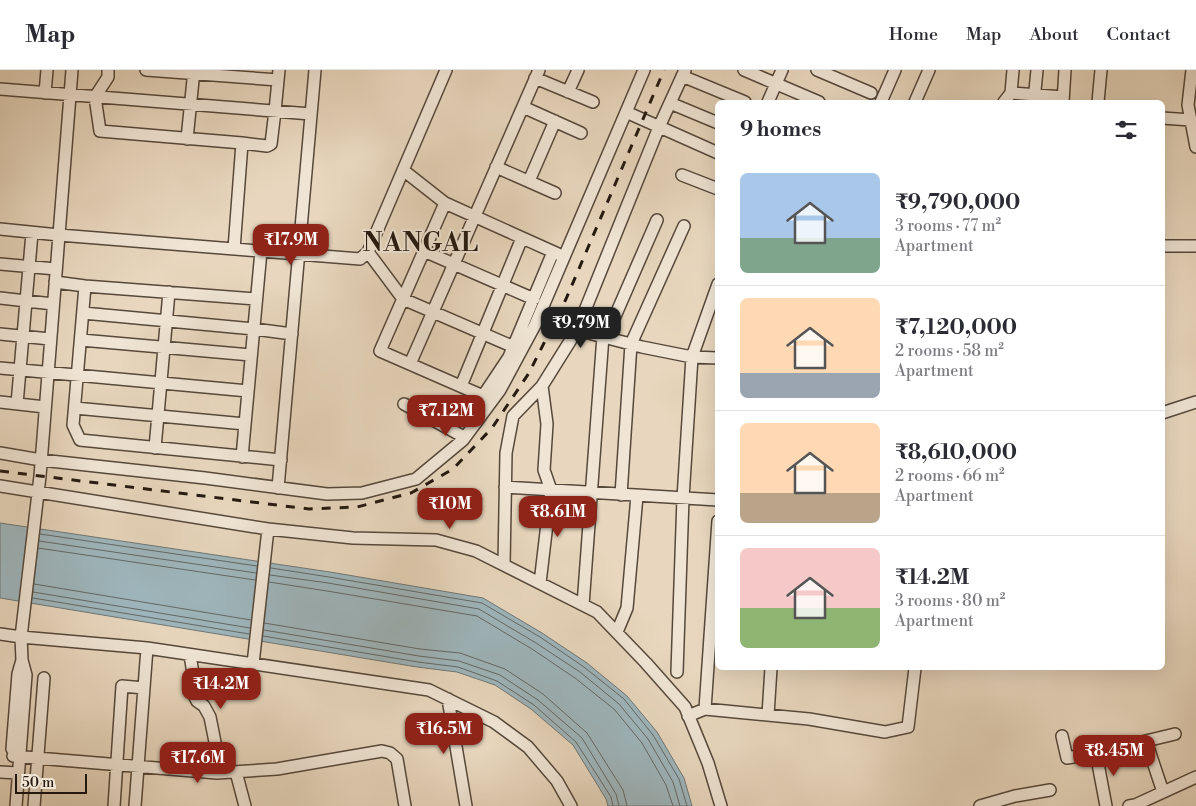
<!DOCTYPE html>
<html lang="en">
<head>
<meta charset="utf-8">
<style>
  body { margin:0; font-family:"Libre Bodoni",serif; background:#f2f2f3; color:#2b2b33; height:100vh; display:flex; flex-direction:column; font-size:19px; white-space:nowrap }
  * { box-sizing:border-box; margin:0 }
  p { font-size:16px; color:#7c7c81 }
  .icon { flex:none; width:28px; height:28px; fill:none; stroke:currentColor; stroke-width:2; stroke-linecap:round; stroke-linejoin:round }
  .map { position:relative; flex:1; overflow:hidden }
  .drawer { position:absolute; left:715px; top:30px; width:450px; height:570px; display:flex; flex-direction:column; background:#fff; border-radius:8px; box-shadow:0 5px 20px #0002 }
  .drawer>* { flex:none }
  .scale { position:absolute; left:15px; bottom:12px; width:72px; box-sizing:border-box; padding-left:5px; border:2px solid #25190f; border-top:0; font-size:14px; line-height:18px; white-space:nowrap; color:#25190f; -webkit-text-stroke:4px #f0e5d5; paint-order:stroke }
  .price { position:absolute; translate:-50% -42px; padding:0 11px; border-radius:10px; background:#8f2418; color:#fff; font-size:16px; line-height:32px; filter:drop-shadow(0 1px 2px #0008) }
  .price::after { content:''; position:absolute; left:50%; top:30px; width:15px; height:11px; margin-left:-8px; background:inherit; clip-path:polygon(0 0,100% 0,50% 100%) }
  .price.current { background:#222; color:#fff }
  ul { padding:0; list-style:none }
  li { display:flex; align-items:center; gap:15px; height:125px; padding:0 25px }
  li+li { border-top:1px solid #e1e1e2 }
  li span { display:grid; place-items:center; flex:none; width:140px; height:100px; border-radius:8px; color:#555 }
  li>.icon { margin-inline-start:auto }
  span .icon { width:60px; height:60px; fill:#fffc; stroke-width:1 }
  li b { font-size:21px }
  h2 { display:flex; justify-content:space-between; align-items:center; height:60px; padding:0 25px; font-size:21px }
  header { display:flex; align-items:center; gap:30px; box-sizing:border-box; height:70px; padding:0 25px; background:#fff; border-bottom:1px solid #e1e1e2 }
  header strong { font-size:24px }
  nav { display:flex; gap:28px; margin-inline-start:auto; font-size:18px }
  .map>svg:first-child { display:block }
  .water { fill:#9eb6bd; stroke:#6e7777 }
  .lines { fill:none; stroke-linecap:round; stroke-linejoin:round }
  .shore { stroke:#626866; stroke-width:1 }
  .minor-casing { stroke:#56483b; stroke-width:14 }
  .minor { stroke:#f0e5d5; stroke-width:11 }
  .rail { stroke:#25190f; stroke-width:3; stroke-dasharray:9 9; stroke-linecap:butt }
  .labels { text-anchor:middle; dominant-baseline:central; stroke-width:4; stroke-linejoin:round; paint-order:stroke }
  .district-label { font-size:25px; font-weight:bold; letter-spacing:1px; fill:#25190f; stroke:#f0e5d5 }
</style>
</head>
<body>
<header>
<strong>Map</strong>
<nav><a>Home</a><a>Map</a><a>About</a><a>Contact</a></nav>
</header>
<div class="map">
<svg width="1196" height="736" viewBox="0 0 1196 736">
  <rect width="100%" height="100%" fill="#e8d7be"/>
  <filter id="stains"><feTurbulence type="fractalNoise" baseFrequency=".004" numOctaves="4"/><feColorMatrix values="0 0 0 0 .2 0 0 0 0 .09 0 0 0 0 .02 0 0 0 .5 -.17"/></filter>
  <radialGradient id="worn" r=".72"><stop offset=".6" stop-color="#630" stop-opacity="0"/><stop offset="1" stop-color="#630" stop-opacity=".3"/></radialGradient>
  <path class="water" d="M0 453 330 502 483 528 542 563 587 593 627 626 657 662 684 708 692 736H608L606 729 573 675 531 639 495 615 457 602 417 597 0 528Z"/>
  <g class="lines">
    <path class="shore" d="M40 464 257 496
      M39 471 256 503
      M38 478 255 510
      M271 498 329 507 482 533 540 567 584 597 624 629 653 665 679 709 687 736
      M270 505 328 513 479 539 536 573 580 602 619 634 648 669 673 712 680 736
      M269 512 327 521 477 546 532 579 575 608 614 639 642 673 666 715 673 736
      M34 514 251 550
      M33 522 250 558
      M33 528 249 564
      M264 553 420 579 460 583 505 599 543 624 587 663 623 720 627 736
      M264 560 419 586 459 591 500 605 538 630 582 668 616 724 619 736
      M263 566 418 592 458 597 497 611 534 635 576 672 611 727 613 736"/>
    <defs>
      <path id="minor" d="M108 0V7L95 27 100 61 242 73
        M146 0 278 10
        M744 0 819 32
        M817 0 871 23
        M1192 0 1188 35 1196 77
        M682 6 745 32
        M535 8 593 32
        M0 19 311 44
        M568 22 578 0
        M45 23 47 0
        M1011 23 1013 0
        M1034 31 1037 0
        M768 32 782 0
        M881 32 895 0
        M915 32 929 0
        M1004 32 1011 23 1063 27
        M1063 32 1065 0
        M1098 32 1101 0
        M670 33 718 53
        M523 37 581 63
        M626 42 718 83
        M1162 48 1191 50
        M187 69 194 0
        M496 97 555 123
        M403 100 445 133 558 184
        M682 105 718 119
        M529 111 555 51
        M445 133 380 281 483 326 509 287 553 182
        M0 159 59 165 360 189 368 182 446 0
        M1162 176H1196
        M234 179 242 73 267 76 271 74 275 41 279 0
        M424 181 534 229
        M368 182 403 229 514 277
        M0 194 56 199
        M55 212 85 216 256 229
        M85 216 73 355 80 370 281 390
        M0 228 53 234
        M83 243 254 259 292 264
        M577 260 642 277 692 287 718 288
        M0 264 50 269
        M606 267 657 150
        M81 270 251 285
        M410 294 539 0
        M0 298 248 321
        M461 316 522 168
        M0 332 45 337
        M17 334 32 163
        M404 334 464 367
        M75 338 245 354
        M1162 343 1196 332
        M155 378 169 222
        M0 383 41 390 205 408 327 424 362 423 416 409 463 370 500 320 535 255 644 0
        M242 387 261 181
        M0 416 268 459 353 468 436 470 476 481 597 542 646 593 685 637 708 693 721 736
        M505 417 718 430
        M278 418 315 0
        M621 425 631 274 684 156
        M504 495 506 383 513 346 542 316 577 260 659 57 685 0
        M540 513 551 420 544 400 547 354 542 316
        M583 535 603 266
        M617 562 627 538 637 426
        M0 564 21 567 147 578 429 620 494 652 528 677 557 711 571 736
        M190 585 195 616 194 625 197 631 204 636 210 647 215 672 217 703
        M253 594 268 459
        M677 602 683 428 692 287 718 214
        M448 629 466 736
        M705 639 718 451
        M768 645 771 598
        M688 646 705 639 809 649 885 662 908 657 915 598
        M1062 666 1067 688 1096 683 1175 664
        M1146 671 1163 722
        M12 679 18 604 22 590
        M1096 683 1106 736
        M13 686 217 703 277 699 382 681 390 683 397 689 405 736
        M0 702 18 703
        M236 702 245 736
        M16 736 26 605 22 590 21 567 40 406 72 0
        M34 736 44 608
        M114 736 122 616 144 618
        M135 736 147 578
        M980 736 1015 726 1050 720
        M1129 736 1135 735 1196 707"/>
    </defs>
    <use href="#minor" class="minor-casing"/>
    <use href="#minor" class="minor"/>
    <path class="rail" d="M0 401 309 439 357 437 411 423 453 399 492 358 529 303 566 229 664 0"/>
  </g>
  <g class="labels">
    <g class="district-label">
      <text x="421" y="173">NANGAL</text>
    </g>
  </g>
  <rect width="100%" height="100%" filter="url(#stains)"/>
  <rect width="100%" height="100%" fill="url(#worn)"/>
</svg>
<div class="scale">50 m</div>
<b class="price" style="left:291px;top:196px">₹17.9M</b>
<b class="price current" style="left:581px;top:279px">₹9.79M</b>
<b class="price" style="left:446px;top:367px">₹7.12M</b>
<b class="price" style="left:450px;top:460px">₹10M</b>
<b class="price" style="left:558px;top:468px">₹8.61M</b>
<b class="price" style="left:221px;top:640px">₹14.2M</b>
<b class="price" style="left:444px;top:685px">₹16.5M</b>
<b class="price" style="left:1114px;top:707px">₹8.45M</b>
<b class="price" style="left:198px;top:714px">₹17.6M</b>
<section class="drawer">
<h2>9 homes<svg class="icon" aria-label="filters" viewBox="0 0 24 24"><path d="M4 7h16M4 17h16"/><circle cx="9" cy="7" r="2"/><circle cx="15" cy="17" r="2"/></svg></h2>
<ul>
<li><span style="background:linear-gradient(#a9c7e8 65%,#7fa58c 0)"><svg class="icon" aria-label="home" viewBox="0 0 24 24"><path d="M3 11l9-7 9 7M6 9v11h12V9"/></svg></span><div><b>₹9,790,000</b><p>3 rooms · 77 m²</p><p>Apartment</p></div></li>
<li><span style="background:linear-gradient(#ffd9b3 75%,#9aa5b1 0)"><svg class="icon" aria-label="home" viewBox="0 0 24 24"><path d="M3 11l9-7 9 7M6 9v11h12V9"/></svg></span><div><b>₹7,120,000</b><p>2 rooms · 58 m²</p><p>Apartment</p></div></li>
<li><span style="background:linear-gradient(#ffd9b3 70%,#b9a48a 0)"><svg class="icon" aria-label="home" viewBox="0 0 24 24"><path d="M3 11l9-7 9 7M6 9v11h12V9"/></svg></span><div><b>₹8,610,000</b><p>2 rooms · 66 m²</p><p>Apartment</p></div></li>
<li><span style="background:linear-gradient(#f6c9c9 60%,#8fb573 0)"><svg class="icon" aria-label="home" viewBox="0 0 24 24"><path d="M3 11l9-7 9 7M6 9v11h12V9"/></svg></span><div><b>₹14.2M</b><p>3 rooms · 80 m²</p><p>Apartment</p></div></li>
</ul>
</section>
</div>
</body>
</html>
